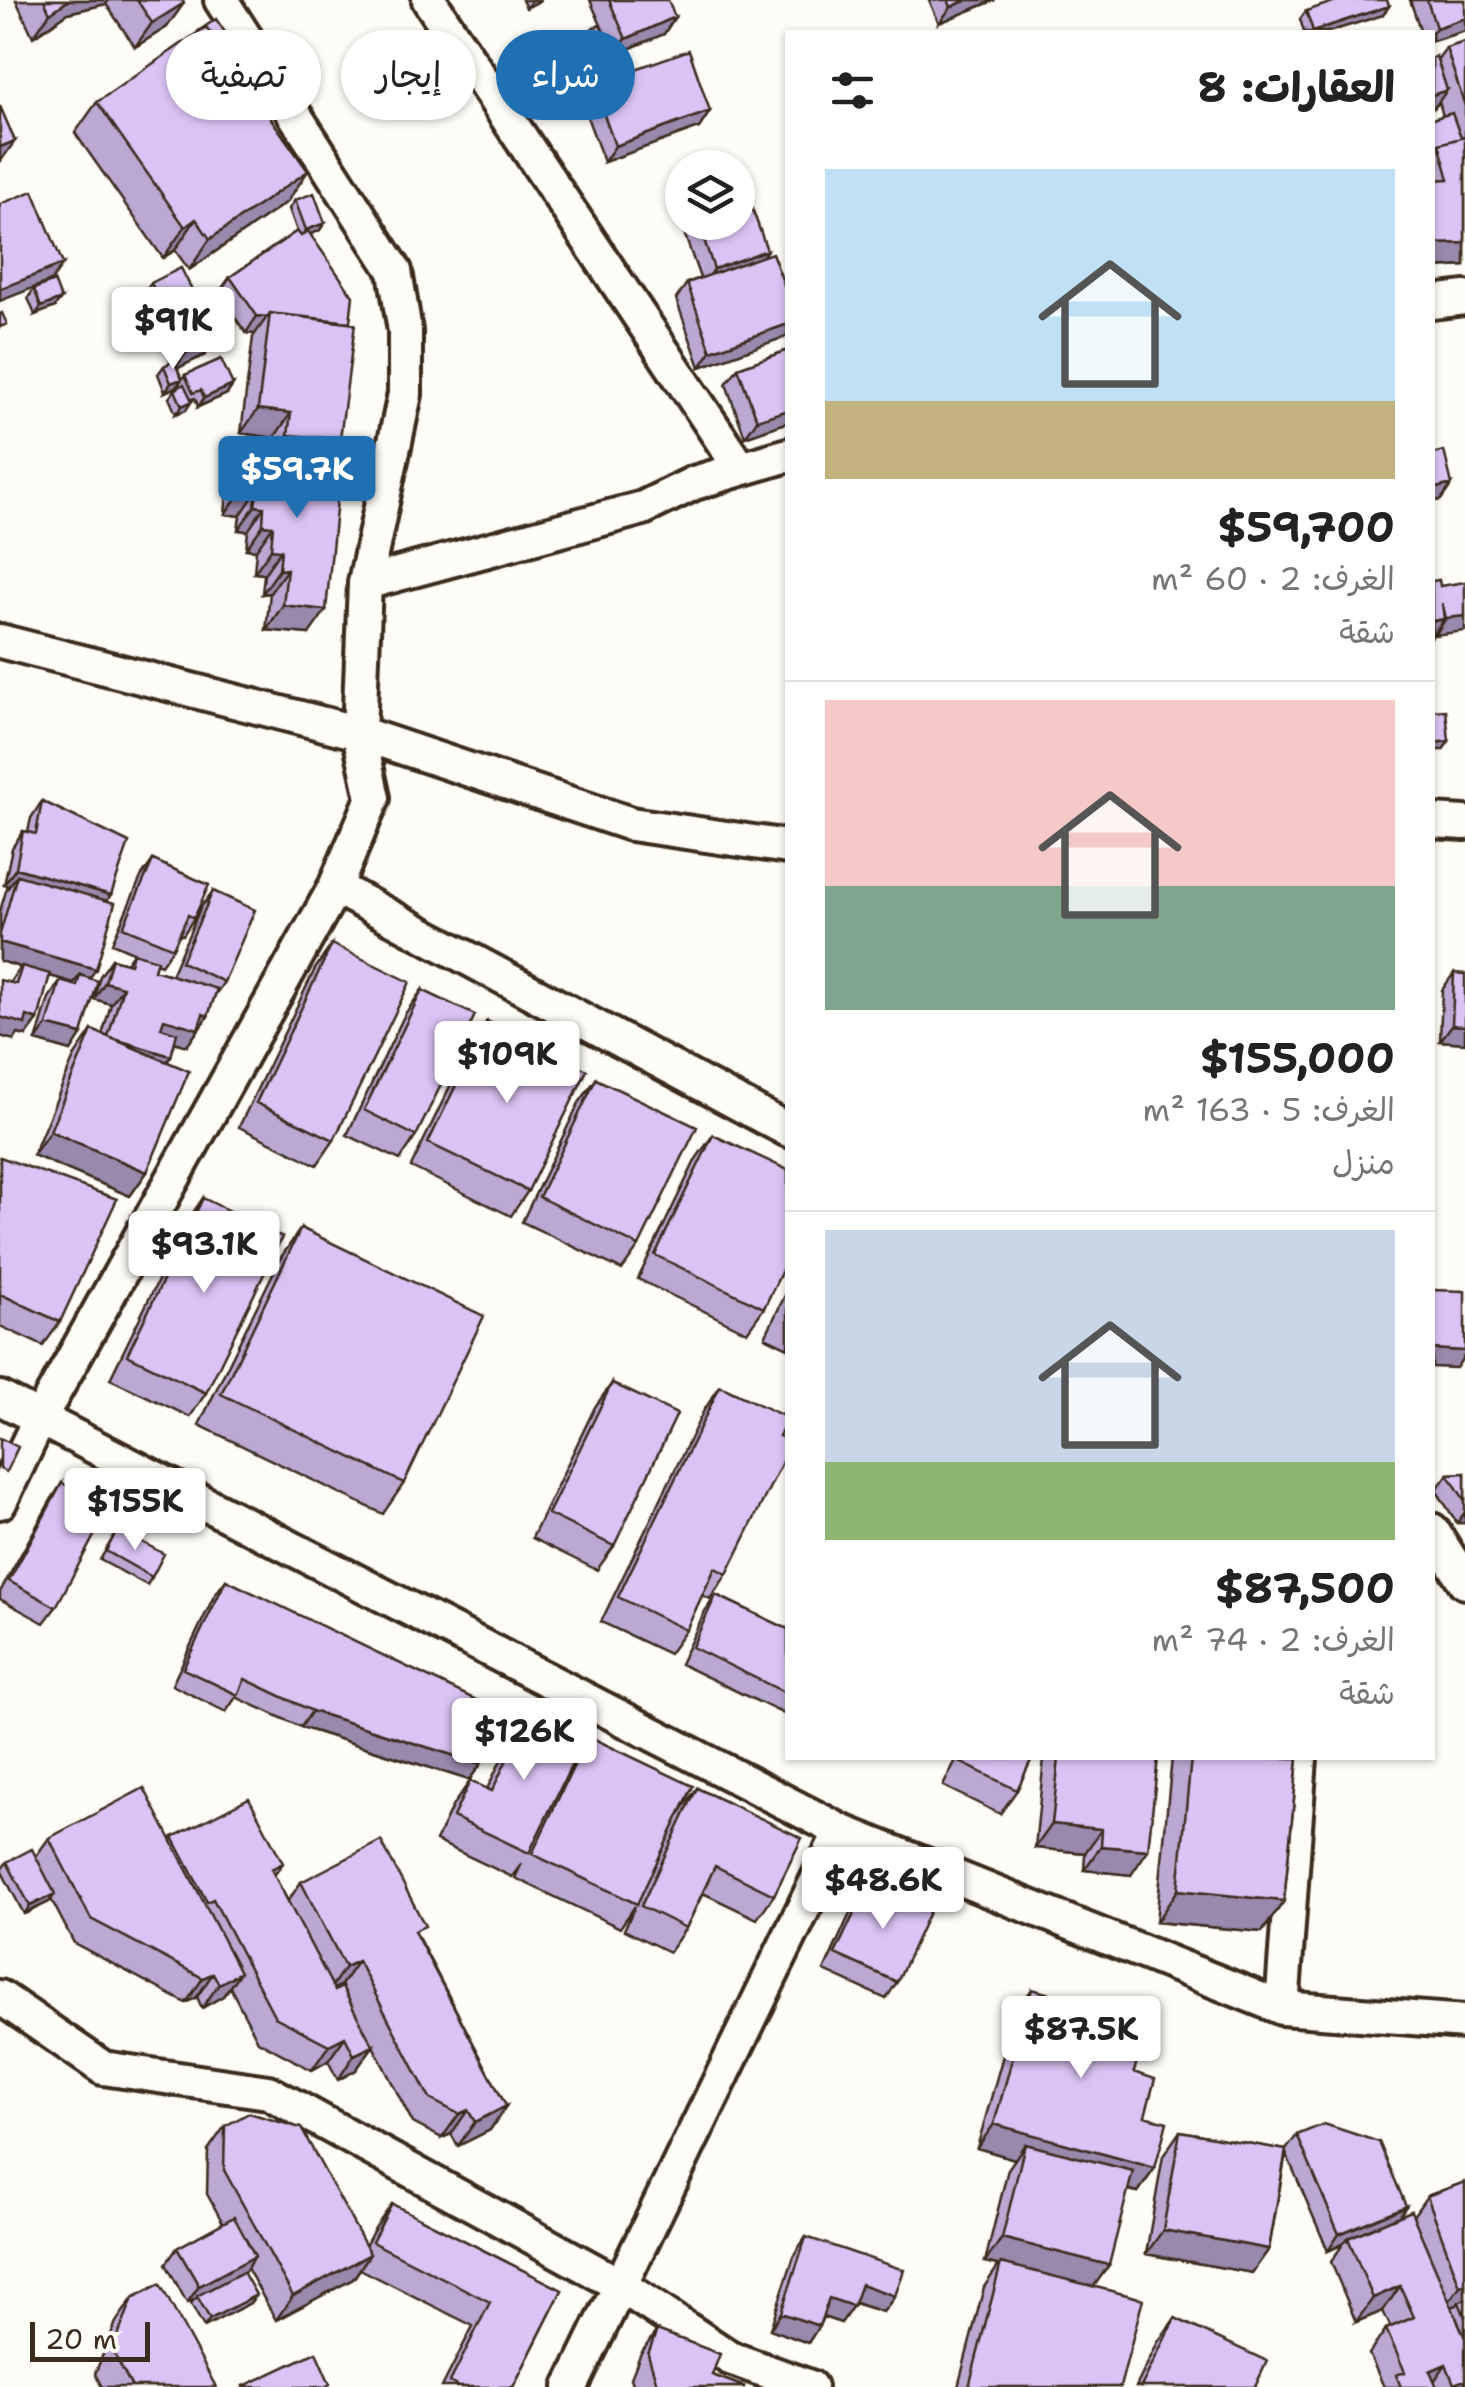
<!DOCTYPE html>
<html lang="ar">
<head>
<meta charset="utf-8">
<style>
  body { margin:0; font-family:"Shantell Sans","Playpen Sans Arabic",sans-serif; background:#f6f6f6; color:#222; direction:rtl; height:100vh; display:flex; flex-direction:column; font-size:38px; white-space:nowrap }
  * { box-sizing:border-box; margin:0 }
  p { font-size:32px; color:#767676 }
  .icon { flex:none; width:55px; height:55px; fill:none; stroke:currentColor; stroke-width:2; stroke-linecap:round; stroke-linejoin:round }
  .map { position:relative; flex:1; overflow:hidden; direction:ltr }
  .side { position:absolute; left:785px; top:30px; width:650px; height:1730px; display:flex; flex-direction:column; background:#fff; border-radius:0px; box-shadow:0 2px 8px #0004; direction:rtl }
  .side>* { flex:none }
  .guide { position:absolute; left:30px; top:30px; width:605px; height:90px; direction:rtl; display:flex; gap:20px }
  .controls { position:absolute; left:665px; top:150px; display:grid; gap:20px }
  .controls a { display:grid; place-items:center; width:90px; height:90px; border-radius:50%; background:#fff; box-shadow:0 2px 8px #0004; font-size:50px }
  .scale { position:absolute; left:30px; bottom:25px; width:120px; box-sizing:border-box; padding-left:10px; border:5px solid #3b2a1e; border-top:0; font-size:28px; line-height:35px; white-space:nowrap; color:#3b2a1e; -webkit-text-stroke:8px #fdfcf7; paint-order:stroke }
  .price { position:absolute; translate:-50% -85px; padding:0 22px; border-radius:10px; background:#fff; color:#222; font-size:32px; line-height:65px; filter:drop-shadow(0 2px 5px #0008) }
  .price::after { content:''; position:absolute; left:50%; top:60px; width:30px; height:22px; margin-left:-15px; background:inherit; clip-path:polygon(0 0,100% 0,50% 100%) }
  .price.active { background:#1f6fb2; color:#fff }
  ul { padding:0; list-style:none }
  li { display:grid; align-content:center; gap:20px; height:530px; padding:0 40px }
  li+li { border-top:2px solid #e0e0e0 }
  li span { display:grid; place-items:center; height:310px; border-radius:0px; color:#555 }
  li>.icon { margin-inline-start:auto }
  span .icon { width:180px; height:180px; fill:#fffc; stroke-width:1 }
  li b { font-size:42px }
  h2 { display:flex; justify-content:space-between; align-items:center; height:120px; padding:0 40px; font-size:42px }
  .chip { padding:0 35px; border-radius:45px; background:#fff; box-shadow:0 2px 8px #0004; font-size:35px; line-height:90px }
  .chip.active { background:#1f6fb2; color:#fff }
  .map>svg:first-child { display:block }
  .lines { fill:none; stroke-linecap:round; stroke-linejoin:round }
  .street-casing { stroke:#3b2a1e; stroke-width:40 }
  .street { stroke:#fdfcf7; stroke-width:32 }
  .wall { fill:#bca9d3; stroke:#3b2a1e; stroke-width:2.5; fill-rule:evenodd }
  .shaded-wall { fill:#9989ac; stroke:#3b2a1e; stroke-width:2.5 }
  .building { fill:#dbc4f5; stroke:#3b2a1e; stroke-width:2.5 }
</style>
</head>
<body>
<div class="map">
<svg width="1465" height="2387" viewBox="0 0 1465 2387">
  <rect width="100%" height="100%" fill="#fdfcf7"/>
  <filter id="ink" filterUnits="userSpaceOnUse"><feTurbulence type="fractalNoise" baseFrequency=".01" numOctaves="2"/><feDisplacementMap in="SourceGraphic" scale="20" xChannelSelector="R" yChannelSelector="G"/><feConvolveMatrix kernelMatrix="1 2 1 2 8 2 1 2 1" color-interpolation-filters="sRGB"/></filter>
  <g filter="url(#ink)">
    <g class="lines">
      <defs>
        <path id="street" d="M429 0 741 469
          M1432 302 1465 298
          M365 583 643 508 694 483 788 455
          M0 641 359 733 631 824 788 847
          M1432 821 1465 823
          M335 887 788 1130
          M0 1398 841 1831 1282 2008 1465 2022
          M0 1502 40 1418 335 887 373 798 359 733 365 583 405 394V331L395 271 221 0
          M1432 1530 1465 1582
          M0 1997 103 2068 268 2092 620 2285 730 2358 810 2387
          M1282 2008 1300 1758
          M571 2387 841 1831"/>
      </defs>
      <use href="#street" class="street-casing"/>
      <use href="#street" class="street"/>
    </g>
    <path class="wall" d="M16 0H182L167 27 135 47 106 4 68 13 33 37Z
      M522 0H541L526 8Z
      M590 0H668L664 34 614 55Z
      M929 0H995L939 23Z
      M1410 0H1465V31L1432 41V32H1421Z
      M1389 6 1383 15 1328 32H1304L1300 19 1306 11Z
      M578 35 610 48 604 56 581 65 572 44Z
      M1465 42V266L1432 268V120L1443 116 1439 102 1435 107 1437 60 1446 48Z
      M593 84 710 111 699 128 604 162 581 101Z
      M259 101 287 202 189 270 175 250 163 258 75 133 97 102Z
      M295 200 325 223 319 231 310 234 324 463 291 461 309 634 266 630 270 593 262 594 264 574 254 573 256 550 246 549 248 531 238 530 240 516 225 514 229 474 246 450 272 453 274 438 241 433 253 337 255 334 246 333 218 294 230 277 297 231 289 209Z
      M682 205V222H738L763 256 785 337 700 367 676 299 687 283 700 278 677 213Z
      M151 283 216 338 205 355 177 368 182 379 176 387 165 392 158 374 164 366 171 362 139 300Z
      M34 289 55 307 35 315 28 298Z
      M788 350V422L745 437 726 384 738 368Z
      M185 375 233 385 227 394 198 407 195 398 191 400 186 410 176 414 169 398 175 390 181 386 179 383Z
      M42 801 107 901 90 978 71 1051 36 1041 49 998 60 981 73 985 74 983 50 976 26 1036 18 1034 14 1040 10 982 20 967 0 961V911L6 891 9 886 4 885 12 848 23 831 28 832 31 818Z
      M153 860 194 918 183 935 179 934 173 948 161 965 156 963 154 970 171 975 201 907 213 891 224 982 215 995 208 1016 187 1046 175 1042 171 1056 167 1062 147 1172 130 1196 33 1155 75 1055 92 1030 102 1035 111 1004 94 999 100 976 112 959 126 963 133 953H135L112 943 141 877Z
      M332 944 334 1140 317 1165 239 1127 315 969Z
      M1454 973 1465 1043 1440 1041 1442 990Z
      M422 990 416 1136 400 1160 347 1135 405 1014Z
      M487 1021 528 1191 511 1216 411 1167 470 1045Z
      M596 1079 639 1246 622 1270 522 1222 579 1103Z
      M713 1135 764 1308 747 1332 638 1279 696 1159Z
      M0 1157 60 1322 43 1346 0 1326Z
      M203 1198 206 1393 190 1417 110 1379 186 1223Z
      M301 1228 404 1483 383 1514 199 1425 280 1259Z
      M788 1289V1348L765 1337Z
      M612 1383 614 1546 597 1570 532 1538 595 1407Z
      M720 1386 779 1436 727 1574 710 1599 702 1595 686 1630 669 1654 601 1622 704 1410Z
      M1465 1473V1523H1457L1436 1490 1448 1474Z
      M62 1483 56 1607 44 1623 0 1599V1592L51 1500Z
      M118 1529 152 1577 147 1585 100 1560Z
      M226 1580 481 1764 469 1780 301 1727 236 1697 226 1712 172 1685 214 1596Z
      M716 1595 788 1629V1716L680 1664 705 1611Z
      M531 1709 578 1750 588 1736 682 1810 697 1788 774 1895 757 1919 703 1893 686 1928 669 1952 624 1930 635 1906 620 1928 515 1878 522 1863 512 1877 436 1841 453 1805 470 1781 487 1789 514 1733Z
      M957 1758H1032L1017 1790 1000 1814 943 1786Z
      M1044 1758H1158L1131 1875 1084 1870 1085 1853 1035 1848Z
      M1172 1758H1298L1284 1901 1262 1932 1156 1922Z
      M173 1837 274 1876 288 1901 301 1882 418 1937 506 2106 490 2130 458 2146 451 2134 442 2138 413 2123 373 2046 356 2070 338 2080 328 2061 312 2070 258 2041 230 1987 223 1996 202 2008 197 1997 186 2003 74 1943 51 1899 49 1902 24 1914 1 1870 7 1862 36 1856 49 1838 171 1840ZM341 1985 352 2006 333 1989Z
      M869 1882 897 1982 886 1999 824 1971 857 1898Z
      M1032 1989 1134 2072 1145 2116 1155 2168 1138 2192 1128 2190 1093 2287 1120 2387H958L984 2287 999 2265 985 2262 1008 2169 1015 2159 977 2148 1015 2013Z
      M225 2126 365 2246 375 2228 392 2204 562 2290 513 2387H442L473 2326 360 2269 353 2279 276 2320 247 2268 243 2273 256 2295 250 2303 204 2327 191 2304 195 2298 187 2303 166 2264 177 2248 223 2223 207 2194 208 2150Z
      M1180 2131 1286 2150 1297 2135 1406 2206 1399 2216H1413L1427 2196 1465 2182V2387H1384L1369 2354 1386 2329 1391 2328 1383 2311 1356 2322 1331 2262 1343 2244 1328 2251 1286 2153 1269 2249 1252 2273 1146 2254 1163 2156Z
      M806 2237 895 2296 883 2312 854 2303 841 2323 823 2317 819 2326 808 2343 770 2329 795 2253Z
      M133 2298 216 2387H102L95 2374 116 2322Z
      M1175 2318 1255 2387H1136L1158 2342Z
      M657 2330 712 2375 745 2387H634L631 2378 640 2355Z"/>
    <path class="shaded-wall" d="M69 0H109L106 4 68 13 33 37 50 13Z
      M532 0H541L526 8Z
      M967 0H995L939 23 951 7Z
      M184 3 167 27 135 47 152 23Z
      M1389 6 1383 15 1328 32H1311Z
      M675 17 664 34 614 55 626 39Z
      M1465 18V31L1432 41V33L1436 28Z
      M610 48 604 56 581 65 587 57Z
      M1447 90 1435 107 1432 108V95Z
      M710 111 699 128 604 162 615 146Z
      M15 141 0 162V147Z
      M308 171 287 202 189 270 210 239Z
      M196 219 175 250 163 258 185 227Z
      M325 223 319 231 300 238 306 230Z
      M1465 243V266L1432 268V244Z
      M767 250 755 267 703 286 714 269Z
      M63 264 51 281 0 301V289Z
      M61 299 55 307 35 315 41 307Z
      M257 316 267 317 255 334 246 333Z
      M788 324V334L785 337 700 367 711 351Z
      M216 338 205 355 174 370 186 353Z
      M182 379 176 387 165 392 171 383Z
      M233 385 227 394 198 407 204 398Z
      M192 401 186 410 176 414 182 406Z
      M258 409 291 413 274 438 241 433Z
      M788 410V422L745 437 757 420Z
      M288 435 340 439 324 463 271 459Z
      M1452 484 1441 500 1432 502V489Z
      M242 490 257 491 240 516 225 514Z
      M255 506 264 507 248 531 238 530Z
      M263 525 273 526 256 550 246 549Z
      M271 549 281 550 264 574 254 573Z
      M287 569 270 593 262 594 279 570Z
      M283 605 326 610 309 634 266 630Z
      M1465 616V631L1435 635 1446 618Z
      M1444 619 1432 636V621Z
      M1449 741 1443 750H1432V743Z
      M16 868 111 895 99 912 17 875 9 886 4 885Z
      M0 942 96 969 84 986 80 975 74 983 0 961Z
      M105 982 123 987 111 1004 94 999Z
      M203 1014 208 1016 187 1046 152 1035 164 1019Z
      M27 1016 38 1020 26 1036 18 1034 14 1040 0 1036V1017Z
      M47 1025 82 1034 71 1051 36 1041Z
      M1452 1025 1465 1026V1043L1440 1041Z
      M108 1037 171 1056 159 1073Z
      M50 1131 147 1172 130 1196 33 1155Z
      M1432 1349 1465 1351V1355L1456 1368 1432 1367Z
      M1465 1512V1523H1457Z
      M312 1711 481 1764 469 1780 301 1727Z
      M1052 1824 1102 1829 1085 1853 1035 1848Z
      M1101 1846 1148 1850 1131 1875 1084 1870Z
      M283 1863 266 1887 271 1869Z
      M1178 1890 1284 1901 1262 1932 1156 1922Z
      M55 1894 49 1902 24 1914 30 1906Z
      M358 1961 341 1985 328 1992 345 1967Z
      M240 1972 223 1996 202 2008 219 1984Z
      M213 1973 197 1997 186 2003 203 1978Z
      M345 2037 328 2061 312 2070 329 2045Z
      M373 2046 356 2070 338 2080 354 2055Z
      M506 2106 490 2130 458 2146 475 2122Z
      M468 2110 451 2134 442 2138 459 2114Z
      M994 2124 1155 2168 1138 2192 1021 2160 1025 2144 1015 2159 977 2148Z
      M1406 2206 1395 2222 1348 2238 1343 2244 1328 2251 1339 2234Z
      M1163 2230 1269 2249 1252 2273 1146 2254Z
      M1002 2238 1109 2265 1092 2289 985 2262Z
      M370 2254 353 2279 276 2320 293 2296Z
      M255 2256 244 2273 187 2303 199 2286Z
      M861 2284 895 2296 883 2312 849 2301Z
      M1465 2284V2302H1459L1457 2305 1443 2310 1460 2286Z
      M1400 2286 1383 2311 1356 2322 1373 2298Z
      M256 2295 250 2303 204 2327 210 2319Z
      M829 2298 853 2306 841 2323 817 2315Z
      M781 2313 819 2326 808 2343 770 2329Z
      M1446 2364 1430 2387V2371Z
      M1465 2380V2387H1453L1454 2384Z"/>
    <path class="building" d="M44 0H69L50 13Z
      M137 0H182L184 3 152 23Z
      M609 0H668L675 17 626 39Z
      M948 0H967L951 7Z
      M1339 0H1387L1389 6 1313 31 1306 11Z
      M1427 0H1465V18L1436 28Z
      M216 19 265 91 256 97 206 27 197 32Z
      M600 25 610 48 587 57 578 35Z
      M206 27 308 171 210 239 196 219 185 227 97 102Z
      M1465 42V106L1446 48Z
      M689 50 710 111 615 146 593 84Z
      M1436 56 1447 90 1432 95V58Z
      M0 106 15 141 0 147Z
      M1452 113 1461 138 1439 144 1432 148V119Z
      M1465 137V243L1432 244V180L1449 179 1439 144Z
      M741 177 767 250 714 269 698 222H738V179Z
      M33 191 63 264 0 289V204Z
      M314 193 325 223 306 230 295 200Z
      M297 231 301 236 308 231 353 296 350 322 270 313 267 317 257 316 230 277Z
      M772 253 788 295V324L711 351 687 283Z
      M181 268 216 338 186 353 151 283Z
      M54 281 61 299 41 307 34 289Z
      M2 313 7 324 0 327V314Z
      M270 313 355 324 340 439 288 435 291 413 258 409Z
      M788 350V410L757 420 738 368Z
      M221 359 233 385 204 398 201 390 193 393 185 375Z
      M174 361 182 379 171 383 164 366Z
      M184 384 192 401 182 406 175 390Z
      M246 450 292 455 291 464 340 469 326 610 283 605 287 569 279 570 281 550 271 549 273 526 263 525 264 507 255 506 257 491 242 490Z
      M1444 451 1452 484 1432 489V454Z
      M1439 580 1440 586 1465 582V616L1446 618 1442 604 1444 619 1432 621V581Z
      M1446 710 1449 741 1432 743V711Z
      M42 801 129 843 111 895 16 868 23 831 36 834Z
      M153 860 209 885 194 918 188 915 173 948 123 927Z
      M17 875 115 903 96 969 0 942V934Z
      M213 891 255 910 224 982 181 962Z
      M332 944 410 982 334 1140 256 1103Z
      M133 953 157 960 154 970 217 989 208 1016 203 1014 198 1029 164 1019 161 1028 177 1033 171 1056 108 1037 123 987 105 982 112 959 130 964Z
      M22 966 50 974 38 1020 27 1016 25 1024 0 1017V980L16 984Z
      M1454 973 1465 974V1026L1452 1025Z
      M80 975 98 981 82 1034 47 1025 60 981 77 986Z
      M422 990 475 1015 416 1136 364 1110Z
      M487 1021 587 1070 528 1191 428 1143Z
      M92 1030 189 1071 147 1172 50 1131Z
      M596 1079 697 1127 639 1246 539 1197Z
      M713 1135 788 1170V1258L764 1308 655 1255Z
      M0 1157 117 1199 60 1322 0 1294Z
      M203 1198 282 1237 206 1393 127 1355Z
      M301 1228 484 1316 404 1483 221 1394Z
      M1432 1290 1465 1291V1351L1432 1349Z
      M612 1383 677 1414 614 1546 548 1514Z
      M720 1386 788 1418 779 1436 788 1440V1450L727 1574 715 1568 686 1630 618 1597Z
      M0 1438 18 1447 6 1472 0 1469Z
      M1465 1473V1501L1448 1474Z
      M62 1483 109 1508 56 1607 9 1581Z
      M118 1529 164 1554 152 1577 106 1551Z
      M226 1580 497 1710 481 1764 312 1711 245 1679 238 1695 183 1669Z
      M716 1595 788 1629V1694L692 1647Z
      M531 1709 586 1735 529 1853 453 1817 470 1781 492 1791Z
      M588 1736 693 1786 637 1904 532 1854Z
      M962 1758H1032L1017 1790 960 1762Z
      M1059 1758H1158L1148 1850 1101 1846 1102 1829 1052 1824Z
      M1191 1758H1298L1284 1901 1178 1890Z
      M144 1788 240 1972 219 1984 213 1973 203 1978 91 1919 49 1838Z
      M697 1788 802 1838 774 1895 715 1866 686 1928 641 1906Z
      M249 1798 283 1863 271 1869 335 1991 342 1987 373 2046 354 2055 345 2037 329 2045 275 2017 213 1899 207 1902 173 1837Z
      M381 1841 425 1926 414 1931 506 2106 475 2122 468 2110 459 2114 430 2099 358 1961 345 1967 301 1882Z
      M32 1849 55 1894 30 1906 7 1862Z
      M869 1882 930 1910 897 1982 835 1954Z
      M1032 1989 1148 2022 1134 2072 1155 2079 1145 2116 1167 2122 1155 2168 994 2124Z
      M249 2113 301 2128 370 2254 293 2296 224 2170 225 2126Z
      M1324 2124 1379 2142 1406 2206 1339 2234 1297 2135Z
      M1180 2131 1286 2150 1269 2249 1163 2230Z
      M1025 2144 1133 2171 1109 2265 1002 2238Z
      M1465 2182V2284L1460 2286 1427 2196Z
      M392 2204 562 2290 513 2387H459L450 2382 490 2302 372 2242Z
      M1411 2211 1465 2338V2380L1454 2384 1446 2364 1430 2371 1437 2387H1401L1396 2375 1405 2372 1386 2329 1414 2317 1400 2286 1373 2298 1348 2238Z
      M234 2217 255 2256 199 2286 177 2248Z
      M806 2237 904 2270 895 2296 861 2284 853 2306 829 2298 819 2326 781 2313Z
      M1001 2263 1143 2299 1120 2387H969Z
      M243 2272 256 2295 210 2319 197 2296Z
      M160 2284 216 2387H132L112 2350 133 2298Z
      M1465 2299V2317L1459 2302Z
      M1175 2318 1267 2361 1255 2387H1141Z
      M657 2330 720 2354 712 2375 745 2387H658L648 2354Z
      M316 2352 330 2384 325 2387H242Z"/>
  </g>
</svg>
<div class="controls">
<a><svg class="icon" aria-label="layers" viewBox="0 0 24 24"><path d="M12 4l9 5-9 5-9-5zM3 14l9 5 9-5"/></svg></a>
</div>
<div class="scale">20 m</div>
<b class="price" style="left:173px;top:372px">$91K</b>
<b class="price active" style="left:297px;top:521px">$59.7K</b>
<b class="price" style="left:507px;top:1106px">$109K</b>
<b class="price" style="left:204px;top:1296px">$93.1K</b>
<b class="price" style="left:135px;top:1553px">$155K</b>
<b class="price" style="left:524px;top:1783px">$126K</b>
<b class="price" style="left:883px;top:1932px">$48.6K</b>
<b class="price" style="left:1081px;top:2081px">$87.5K</b>
<div class="guide">
<a class="chip active">شراء</a>
<a class="chip">إيجار</a>
<a class="chip">تصفية</a>
</div>
<section class="side">
<h2>العقارات: 8<svg class="icon" aria-label="filters" viewBox="0 0 24 24"><path d="M4 7h16M4 17h16"/><circle cx="9" cy="7" r="2"/><circle cx="15" cy="17" r="2"/></svg></h2>
<ul>
<li><span style="background:linear-gradient(#bfe0f5 75%,#c2b280 0)"><svg class="icon" aria-label="home" viewBox="0 0 24 24"><path d="M3 11l9-7 9 7M6 9v11h12V9"/></svg></span><div><b>$59,700</b><p>الغرف: 2 · 60 m²</p><p>شقة</p></div></li>
<li><span style="background:linear-gradient(#f6c9c9 60%,#7fa58c 0)"><svg class="icon" aria-label="home" viewBox="0 0 24 24"><path d="M3 11l9-7 9 7M6 9v11h12V9"/></svg></span><div><b>$155,000</b><p>الغرف: 5 · 163 m²</p><p>منزل</p></div></li>
<li><span style="background:linear-gradient(#c9d6e8 75%,#8fb573 0)"><svg class="icon" aria-label="home" viewBox="0 0 24 24"><path d="M3 11l9-7 9 7M6 9v11h12V9"/></svg></span><div><b>$87,500</b><p>الغرف: 2 · 74 m²</p><p>شقة</p></div></li>
</ul>
</section>
</div>
</body>
</html>
